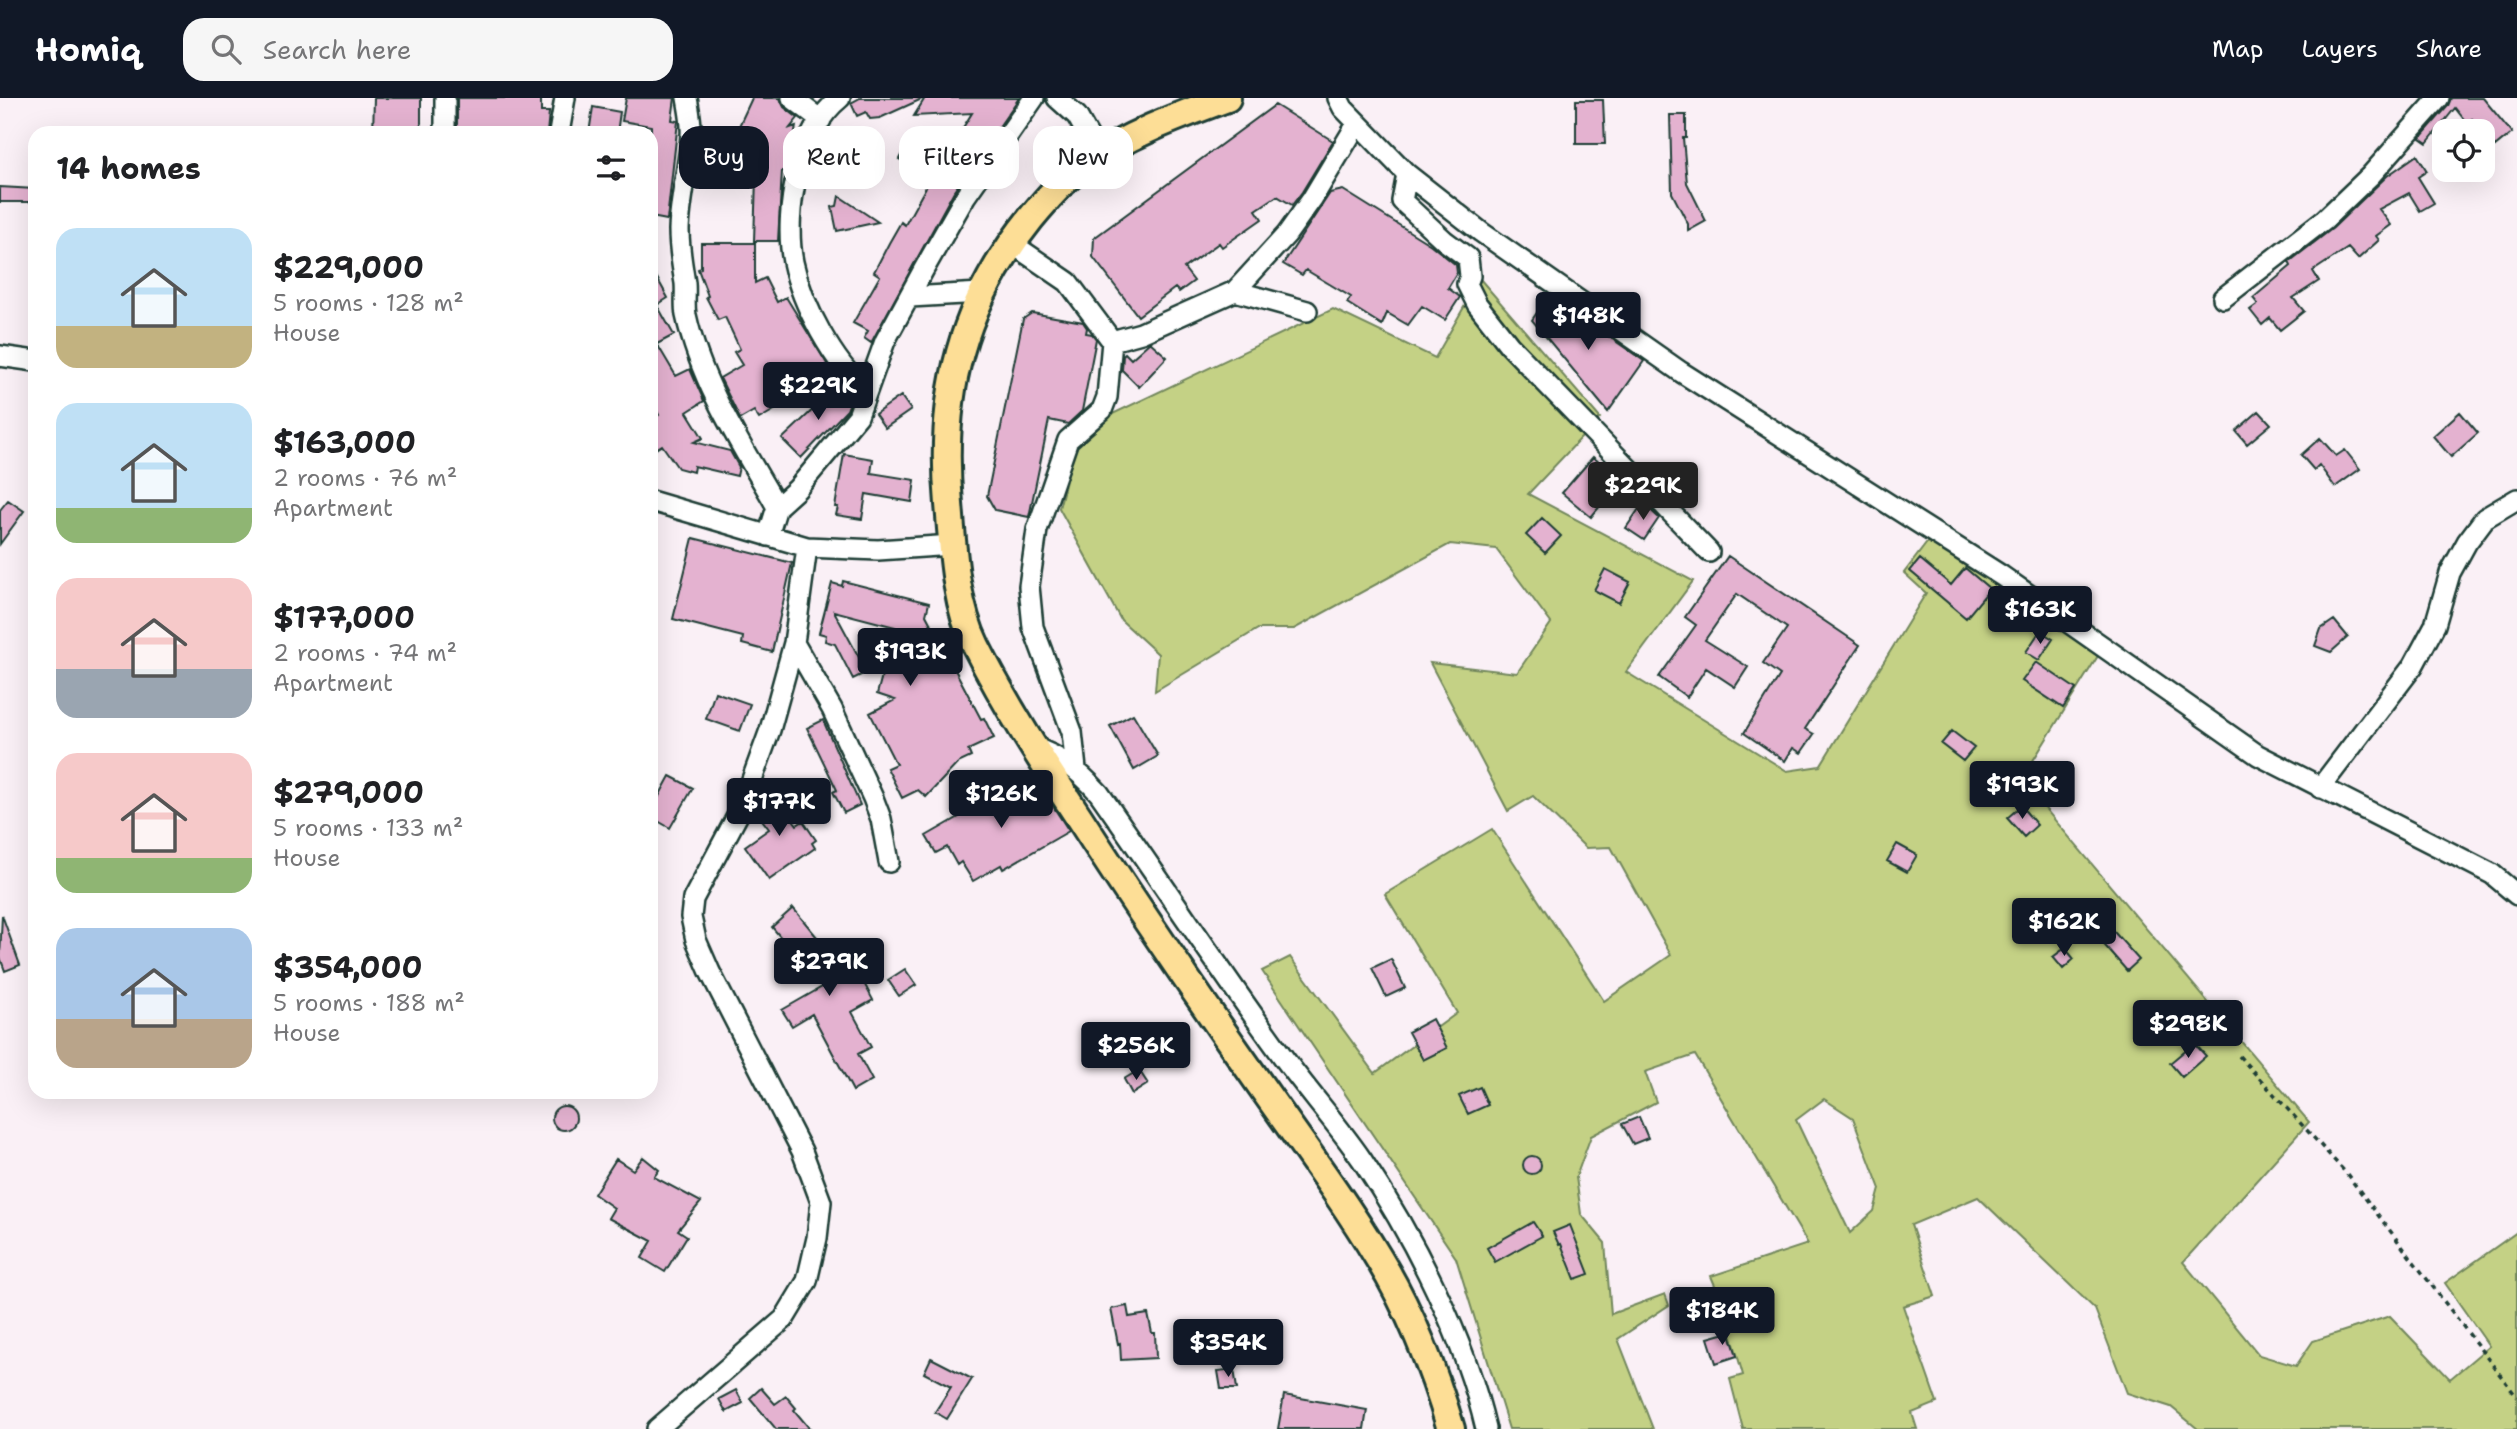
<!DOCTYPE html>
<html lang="en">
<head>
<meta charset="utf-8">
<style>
  body { margin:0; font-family:"Shantell Sans",sans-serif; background:#f6f6f6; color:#202124; height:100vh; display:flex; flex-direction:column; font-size:26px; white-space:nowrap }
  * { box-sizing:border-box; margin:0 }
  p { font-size:23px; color:#757577 }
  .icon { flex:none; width:38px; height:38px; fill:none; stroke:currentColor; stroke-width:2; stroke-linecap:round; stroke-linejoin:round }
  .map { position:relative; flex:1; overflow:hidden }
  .sheet { position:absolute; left:28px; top:28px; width:630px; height:973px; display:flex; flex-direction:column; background:#fff; border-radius:21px; box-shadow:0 7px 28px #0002 }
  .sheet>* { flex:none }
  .guide { position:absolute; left:679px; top:28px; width:665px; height:63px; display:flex; gap:14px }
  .fabs { position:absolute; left:2432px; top:21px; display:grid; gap:14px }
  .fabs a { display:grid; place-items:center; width:63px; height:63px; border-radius:14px; background:#fff; box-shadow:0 7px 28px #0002; font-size:35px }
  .price { position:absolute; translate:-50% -60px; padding:0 16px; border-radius:7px; background:#111827; color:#fff; font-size:23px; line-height:46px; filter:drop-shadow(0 2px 4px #0008) }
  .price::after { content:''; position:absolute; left:50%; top:42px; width:21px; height:16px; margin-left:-10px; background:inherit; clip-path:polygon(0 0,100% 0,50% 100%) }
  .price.on { background:#222; color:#fff }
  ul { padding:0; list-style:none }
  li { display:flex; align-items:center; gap:21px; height:175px; padding:0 28px }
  li span { display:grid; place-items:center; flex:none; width:196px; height:140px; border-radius:21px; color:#555 }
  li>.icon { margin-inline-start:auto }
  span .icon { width:84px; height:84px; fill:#fffc; stroke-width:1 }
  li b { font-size:30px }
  h2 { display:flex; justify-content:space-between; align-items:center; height:84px; padding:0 28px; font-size:30px }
  .pill { padding:0 24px; border-radius:21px; background:#fff; box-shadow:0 7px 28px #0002; font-size:24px; line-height:63px }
  .pill.on { background:#111827; color:#fff }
  header { display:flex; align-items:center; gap:42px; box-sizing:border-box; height:98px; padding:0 35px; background:#111827; color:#fff }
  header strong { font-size:33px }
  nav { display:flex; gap:38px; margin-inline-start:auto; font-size:24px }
  .search { width:490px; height:63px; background:#f6f6f6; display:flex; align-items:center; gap:18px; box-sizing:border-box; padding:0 24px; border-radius:21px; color:#757577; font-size:26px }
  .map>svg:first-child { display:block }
  .green { fill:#c4d185; stroke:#72875c; stroke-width:2; fill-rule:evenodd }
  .building { fill:#e4b2d0; stroke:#1f3d34; stroke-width:2 }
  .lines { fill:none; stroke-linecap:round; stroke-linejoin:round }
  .minor-casing { stroke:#1f3d34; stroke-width:24 }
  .major-casing { stroke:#1f3d34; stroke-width:32 }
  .path { stroke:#1f3d34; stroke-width:3.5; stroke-dasharray:5 5; stroke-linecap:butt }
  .minor { stroke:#fff; stroke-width:19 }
  .major { stroke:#fdde96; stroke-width:26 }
</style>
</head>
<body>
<header>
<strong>Homiq</strong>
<div class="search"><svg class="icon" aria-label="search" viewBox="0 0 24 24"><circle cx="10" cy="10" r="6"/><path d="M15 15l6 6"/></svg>Search here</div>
<nav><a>Map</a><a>Layers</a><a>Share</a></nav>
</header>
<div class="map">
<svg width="2517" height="1331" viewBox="0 0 2517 1331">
  <rect width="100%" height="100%" fill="#faf0f6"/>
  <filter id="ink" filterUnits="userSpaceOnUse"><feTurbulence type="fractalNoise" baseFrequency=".0143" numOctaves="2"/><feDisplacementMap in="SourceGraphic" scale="14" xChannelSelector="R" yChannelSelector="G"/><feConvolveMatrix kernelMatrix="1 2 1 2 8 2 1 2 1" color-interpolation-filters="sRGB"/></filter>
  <g filter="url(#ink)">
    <path class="green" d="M1480 181 1600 320 1528 396 1693 483 1626 574 1787 673 1820 668 1926 495 1904 475 1929 442 2101 553 2021 682 2309 1024 2183 1164 2259 1257 2296 1268 2313 1243 2390 1218 2450 1281 2489 1248 2445 1185 2517 1134V1331H2198L2171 1309 2127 1295 2095 1211 1978 1099 1911 1127 1935 1198 1903 1208 1937 1305 1912 1315 1917 1331H1743L1730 1281 1743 1277 1722 1204 1711 1178 1808 1146 1695 957 1645 974 1656 1004 1591 1038 1576 1079 1581 1116 1605 1145 1611 1216 1665 1196 1669 1207 1618 1241 1653 1331H1509L1456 1160 1262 873 1290 859 1375 975 1457 915 1385 796 1492 731 1604 903 1671 857 1611 749 1586 750 1533 698 1508 713 1430 565 1517 575 1551 525 1496 451 1450 446 1294 531H1258L1155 593 1158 556 1121 522 1059 410 1079 332 1333 211 1435 260ZM1824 1001 1853 1020 1880 1091 1874 1113 1850 1135 1796 1022Z"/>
    <path class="building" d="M374 0H421V35H373Z
      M457 0H541V14H549L547 35H457Z
      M626 0H675L672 22 678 23 667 122 651 119V28L622 23Z
      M752 0H780L784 9 798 20 790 30 796 28 793 48 785 73H782L778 143H754L757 48 732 43Z
      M860 0H924L880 20 870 21 866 14 857 18 851 5Z
      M925 0H1019L954 93 871 245 864 240 868 233 853 225 880 178 874 174 889 145 901 124 905 127 927 87 919 82 921 78 904 69 907 65 899 61 909 43 943 62 972 15 914 18Z
      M2451 0H2483L2512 35 2495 49 2472 21 2467 25 2455 10 2427 45 2420 40 2448 8Z
      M1576 2H1603L1605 46H1576Z
      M1275 7 1333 43 1302 94 1292 107 1277 98 1256 112 1262 121 1222 149 1219 145 1184 170 1194 183 1179 194 1175 190 1138 218 1093 159 1094 140Z
      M593 9 620 14 617 35H589Z
      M1670 17H1686V40H1683L1687 85 1706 123 1688 133V126L1672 95Z
      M2417 57 2427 73 2418 79 2434 105 2420 113 2409 95 2379 111 2391 127 2376 138 2379 142 2358 161 2348 150 2313 173 2319 183 2293 200 2304 213 2280 232 2270 220 2262 227 2250 212 2258 206 2253 200 2291 168 2289 164 2333 130 2387 78Z
      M0 89 35 91V104H0Z
      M1343 92 1431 147 1456 167 1457 175 1448 190 1460 199 1445 222 1422 208 1408 227 1387 215 1382 227 1347 205 1351 199 1306 172 1302 177 1283 166 1330 95Z
      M839 98 878 124 837 133 832 109 837 108Z
      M701 145H755V185L765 180 777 204 786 199 832 274 828 277 830 279 759 321 754 313 740 321 720 280 742 267 734 254 740 251 725 219 718 222 706 199 708 198 698 171 701 170Z
      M651 169 668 200 657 207 674 237 657 246 676 278 690 271 704 303 687 314 703 340 694 344 730 353 739 369 737 378 694 368 693 374 678 370 662 347 651 354V322L659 317 651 302Z
      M1549 197 1644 263 1608 314 1532 222Z
      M1032 215 1083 224 1087 230 1086 235 1092 236 1096 241 1082 313 1068 326 1049 322 1029 419 995 412 987 398 1023 221Z
      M1150 244 1167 259 1139 289 1122 272 1123 257 1125 255 1131 261Z
      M838 288 851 302 847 312 801 360 782 341Z
      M901 298 911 312 885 330 875 316Z
      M2259 313 2271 326 2247 346 2236 333Z
      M2460 314 2478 335 2451 359 2433 338Z
      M2320 340 2336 358 2345 352 2360 371 2335 389 2319 367 2314 372 2301 357Z
      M844 356 873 361 871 375 915 382 912 404 866 396 862 421 836 417 838 409H835Z
      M1593 359 1621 383 1591 419 1562 395Z
      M8 402 24 413 0 446V412Z
      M1643 405 1659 420 1644 442 1626 430Z
      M1542 420 1561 438 1545 455 1526 437Z
      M693 440 792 465 772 554 742 546 743 539 673 521Z
      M1728 458 1860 547 1805 631 1814 636 1801 655 1793 650 1785 663 1744 635 1780 577 1763 565 1787 530 1737 496 1705 542 1748 569 1735 589 1706 570 1687 599 1659 579 1696 527 1685 519Z
      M1920 461 1951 487 1965 470 1990 491 1966 520 1910 473Z
      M1605 471 1630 484 1619 505 1594 492Z
      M843 483 929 505 926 517 981 621 984 620 994 640 968 652 971 659 958 665 926 699 918 692 902 700 887 670 896 666 870 615 895 602 877 596 895 529 834 513 867 574 853 581 835 546 825 543 826 537 819 535 832 485 842 488Z
      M2334 522 2348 539 2331 554 2315 548 2321 531Z
      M2040 533 2053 541 2039 562 2026 554Z
      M2036 564 2076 591 2063 610 2022 583Z
      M715 594 750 606 740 633 706 621Z
      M1133 616 1158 658 1134 672 1110 628Z
      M823 622 860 707 844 715 833 694 837 692 807 630Z
      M1952 633 1974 650 1963 663 1941 646Z
      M670 678 693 690 670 730 651 719V713Z
      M1034 679 1069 733 1003 771 1001 767 973 783 961 764 957 767 947 749 936 755 926 738 1013 688 1014 691Z
      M772 693 797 727 803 723 816 742 812 745 815 750 769 782 745 748 769 731 754 711 757 704Z
      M2021 708 2037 727 2024 739 2007 720Z
      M1897 746 1917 757 1907 774 1887 763Z
      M793 810 845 873 855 868 873 902 852 914 871 949 858 956 872 982 853 993 812 916 792 928 782 912 822 889 772 829Z
      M2098 816 2139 862 2127 873 2087 827Z
      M2 817 20 867 5 873 0 859Z
      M2065 850 2074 861 2063 871 2053 859Z
      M1391 861 1405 890 1386 899 1372 870Z
      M905 871 916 887 899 898 888 882Z
      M1432 921 1447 950 1423 962 1408 934Z
      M2194 945 2206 958 2182 979 2170 965Z
      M1139 972 1148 986 1132 996 1124 981Z
      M1480 989 1488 1007 1468 1016 1459 998Z
      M552 1020a12 12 0 1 1 24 0a12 12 0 1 1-24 0Z
      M1639 1019 1648 1040 1633 1046 1622 1026Z
      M1523 1067a9 9 0 1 1 18 0a9 9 0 1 1-18 0Z
      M643 1059 659 1072 654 1079 701 1104 678 1132 687 1138 665 1174 642 1160 652 1143 608 1120 614 1110 594 1096 616 1061 633 1072Z
      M1533 1124 1542 1138 1495 1164 1487 1150Z
      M1570 1127 1589 1176 1575 1181 1561 1146 1559 1147 1553 1134Z
      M1127 1208 1129 1219 1148 1216 1152 1235H1155L1156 1260 1121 1262 1120 1245 1118 1246 1111 1211Z
      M1722 1236H1730L1737 1258 1716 1265 1708 1240Z
      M931 1260 972 1281 947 1321 935 1314 951 1289 924 1275Z
      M1234 1271 1237 1291H1221L1218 1273Z
      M761 1290 775 1306 786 1298 796 1310 794 1312 810 1331H776L750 1300Z
      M736 1292 743 1305 726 1314 719 1301Z
      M1284 1297 1367 1312 1364 1331H1278Z"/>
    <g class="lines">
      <defs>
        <path id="minor" d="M445 0V35
          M687 0C689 12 692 25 691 37 689 69 680 100 679 132 679 151 682 167 685 185 686 196 684 206 686 217 701 286 742 348 777 409
          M792 0 821 22
          M840 0C799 33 783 113 793 164 802 207 833 264 866 293
          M1057 0 1077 18 1099 57
          M1338 0 1343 10 1407 76 1481 134 1681 274 2002 478 2258 657 2492 776 2517 797
          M559 35 565 0
          M1407 76 1402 103 1445 143 1468 160 1470 178 1467 186 1477 206 1509 247 1709 454
          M1011 145 1068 184 1112 243 1141 235 1235 193 1287 136 1312 101 1357 26
          M1235 193 1307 213
          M910 199 981 195
          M2223 200 2325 121 2370 78 2439 0
          M0 258 35 263
          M651 403 807 449 878 452 953 447
          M768 438 777 409 797 391 858 318 885 243 924 171 965 99 1034 0
          M794 545 832 611 873 700 881 721 889 764
          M1032 649C1061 658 1079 673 1099 695 1159 780 1217 868 1278 952 1305 990 1336 1024 1362 1062 1414 1140 1465 1240 1486 1331
          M1076 671 1072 634 1033 529 1029 488 1037 432 1068 342 1102 312 1107 299 1112 243
          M2320 690 2413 568 2435 527 2450 475 2467 444 2485 420 2517 401
          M657 1331 784 1221 807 1183 817 1140 821 1104 802 1053 710 874 696 842 691 819 693 801 742 709 770 632 794 545 807 449"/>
        <path id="major" d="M1227 0C1178 18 1124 38 1082 68 1063 82 1046 102 1031 120 961 207 939 296 949 406 953 453 955 505 976 548 1006 608 1043 665 1080 721 1138 811 1199 900 1261 988 1301 1045 1343 1101 1379 1161 1410 1212 1434 1273 1451 1331"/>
      </defs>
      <use href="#minor" class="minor-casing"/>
      <use href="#major" class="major-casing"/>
      <path class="path" d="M2239 958 2346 1075 2517 1299"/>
      <use href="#minor" class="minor"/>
      <use href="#major" class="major"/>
    </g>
  </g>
</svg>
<div class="fabs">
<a><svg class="icon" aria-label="locate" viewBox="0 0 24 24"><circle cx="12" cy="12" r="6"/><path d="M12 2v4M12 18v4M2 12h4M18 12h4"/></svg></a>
</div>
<b class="price" style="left:1588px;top:254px">$148K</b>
<b class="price" style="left:818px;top:324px">$229K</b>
<b class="price on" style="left:1643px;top:424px">$229K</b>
<b class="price" style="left:2040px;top:548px">$163K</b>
<b class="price" style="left:910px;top:590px">$193K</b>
<b class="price" style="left:2022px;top:723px">$193K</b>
<b class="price" style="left:1001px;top:732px">$126K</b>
<b class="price" style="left:779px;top:740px">$177K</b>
<b class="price" style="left:2064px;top:860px">$162K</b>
<b class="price" style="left:829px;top:900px">$279K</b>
<b class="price" style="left:2188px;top:962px">$298K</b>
<b class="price" style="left:1136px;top:984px">$256K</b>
<b class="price" style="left:1722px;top:1249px">$184K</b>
<b class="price" style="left:1228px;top:1281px">$354K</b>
<div class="guide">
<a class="pill on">Buy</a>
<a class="pill">Rent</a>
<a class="pill">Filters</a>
<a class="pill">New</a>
</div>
<section class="sheet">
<h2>14 homes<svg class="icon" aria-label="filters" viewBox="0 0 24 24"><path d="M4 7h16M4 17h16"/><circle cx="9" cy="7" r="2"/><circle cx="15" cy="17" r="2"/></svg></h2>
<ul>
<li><span style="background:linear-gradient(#bfe0f5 70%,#c2b280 0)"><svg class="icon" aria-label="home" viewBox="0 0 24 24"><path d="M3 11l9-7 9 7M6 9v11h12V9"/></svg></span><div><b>$229,000</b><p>5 rooms · 128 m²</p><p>House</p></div></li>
<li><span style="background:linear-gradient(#bfe0f5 75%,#8fb573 0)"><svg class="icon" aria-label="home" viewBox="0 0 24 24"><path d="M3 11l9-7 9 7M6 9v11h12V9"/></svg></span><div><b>$163,000</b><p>2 rooms · 76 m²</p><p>Apartment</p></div></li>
<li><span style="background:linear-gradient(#f6c9c9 65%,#9aa5b1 0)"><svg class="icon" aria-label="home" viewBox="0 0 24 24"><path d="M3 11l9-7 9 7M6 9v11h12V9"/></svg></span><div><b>$177,000</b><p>2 rooms · 74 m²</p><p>Apartment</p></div></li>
<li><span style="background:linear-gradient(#f6c9c9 75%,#8fb573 0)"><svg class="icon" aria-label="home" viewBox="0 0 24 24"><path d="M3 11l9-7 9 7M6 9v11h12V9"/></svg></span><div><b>$279,000</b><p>5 rooms · 133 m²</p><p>House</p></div></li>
<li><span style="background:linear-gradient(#a9c7e8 65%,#b9a48a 0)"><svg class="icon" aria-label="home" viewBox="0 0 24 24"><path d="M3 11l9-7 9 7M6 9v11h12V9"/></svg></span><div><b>$354,000</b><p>5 rooms · 188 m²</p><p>House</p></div></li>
</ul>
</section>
</div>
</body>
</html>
